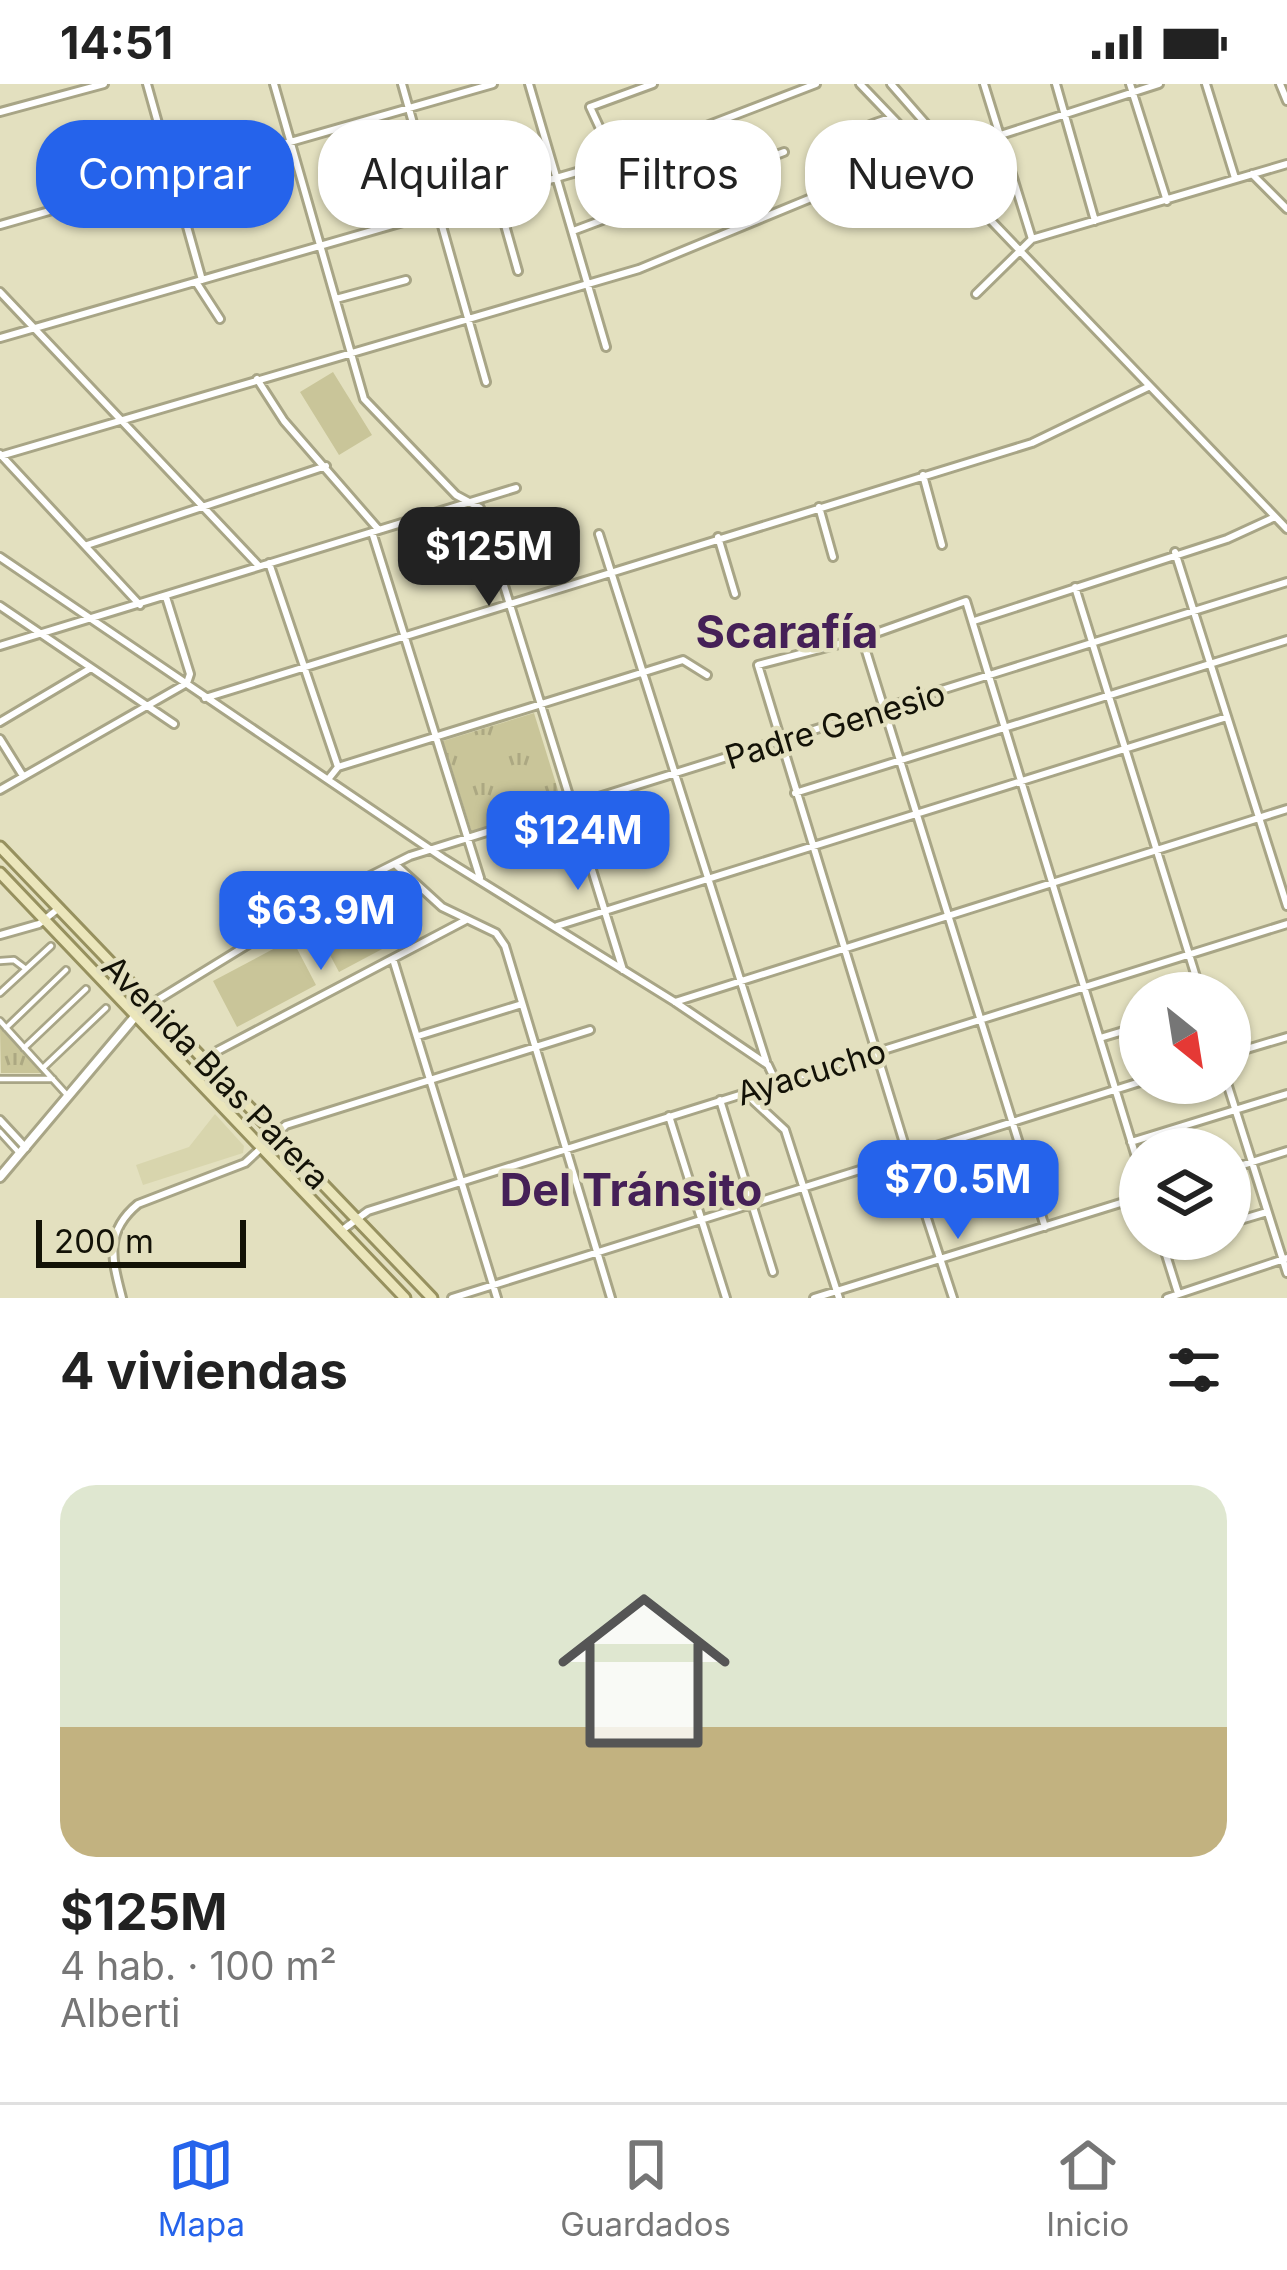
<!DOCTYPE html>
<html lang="es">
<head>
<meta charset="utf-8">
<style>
  body { margin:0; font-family:Inter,sans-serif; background:#f6f6f6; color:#222; height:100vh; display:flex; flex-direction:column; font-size:45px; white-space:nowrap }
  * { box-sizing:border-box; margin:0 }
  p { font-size:39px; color:#767676 }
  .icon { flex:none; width:66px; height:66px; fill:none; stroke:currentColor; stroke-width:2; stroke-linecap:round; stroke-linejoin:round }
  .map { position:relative; height:1214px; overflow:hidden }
  .side { display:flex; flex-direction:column; background:#fff; flex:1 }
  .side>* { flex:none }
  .top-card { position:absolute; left:36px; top:36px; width:1215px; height:108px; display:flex; gap:24px }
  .needle { width:78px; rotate:150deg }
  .buttons { position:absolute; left:1119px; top:888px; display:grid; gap:24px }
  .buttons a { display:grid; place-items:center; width:132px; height:132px; border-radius:50%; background:#fff; box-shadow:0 3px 9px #0004; font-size:60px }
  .scale { position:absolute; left:36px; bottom:30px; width:210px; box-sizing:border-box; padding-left:12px; border:6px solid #131207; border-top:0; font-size:33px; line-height:42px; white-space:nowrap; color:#131207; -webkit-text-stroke:9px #e3e0bf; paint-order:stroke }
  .price { position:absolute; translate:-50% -102px; padding:0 27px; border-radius:24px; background:#2563eb; color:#fff; font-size:39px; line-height:78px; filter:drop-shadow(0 3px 6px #0008) }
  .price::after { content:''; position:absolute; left:50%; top:72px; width:36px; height:27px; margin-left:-18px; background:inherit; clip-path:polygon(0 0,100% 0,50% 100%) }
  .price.current { background:#222; color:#fff }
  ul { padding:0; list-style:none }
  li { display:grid; align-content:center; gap:24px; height:636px; padding:0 60px }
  li span { display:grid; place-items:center; height:372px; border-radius:36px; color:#555 }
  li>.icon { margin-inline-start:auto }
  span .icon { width:216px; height:216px; fill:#fffc; stroke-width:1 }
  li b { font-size:51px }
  h2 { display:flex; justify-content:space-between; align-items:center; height:144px; padding:0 60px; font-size:51px }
  .tag { padding:0 42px; border-radius:48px; background:#fff; box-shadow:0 3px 9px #0004; font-size:42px; line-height:108px }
  .tag.current { background:#2563eb; color:#fff }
  .status { display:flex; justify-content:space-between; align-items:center; height:84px; padding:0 60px; background:#fff; direction:ltr }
  .status svg { height:33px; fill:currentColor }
  .menu { display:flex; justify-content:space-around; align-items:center; height:168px; border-top:3px solid #e0e0e0; background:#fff; font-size:33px; color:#767676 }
  .menu a { display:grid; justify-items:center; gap:6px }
  .menu .current { color:#2563eb }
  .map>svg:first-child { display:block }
  .built { fill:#d8d5ad }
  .park { fill:url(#park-tufts) }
  .pitch { fill:#c9c599 }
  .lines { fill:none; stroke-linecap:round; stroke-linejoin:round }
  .pedestrian-casing { stroke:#a8a586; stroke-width:10 }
  .minor-casing { stroke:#a8a586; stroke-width:12 }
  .tertiary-casing { stroke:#a8a586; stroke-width:14 }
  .primary-casing { stroke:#97915f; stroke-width:15 }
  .pedestrian { stroke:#fff; stroke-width:4.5 }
  .minor { stroke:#fff; stroke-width:6 }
  .tertiary { stroke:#fff; stroke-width:8 }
  .primary { stroke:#ebe6bb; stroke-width:9 }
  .labels { text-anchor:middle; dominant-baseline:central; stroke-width:9; stroke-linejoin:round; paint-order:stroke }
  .street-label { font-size:33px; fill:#131207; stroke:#e3e0bf }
  .district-label { font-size:45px; font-weight:bold; fill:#452057; stroke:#e3e0bf }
</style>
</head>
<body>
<div class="status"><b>14:51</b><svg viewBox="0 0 49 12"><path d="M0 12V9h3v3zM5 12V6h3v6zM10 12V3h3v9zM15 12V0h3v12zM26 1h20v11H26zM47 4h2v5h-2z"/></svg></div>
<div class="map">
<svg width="1287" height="1214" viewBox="0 0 1287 1214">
  <defs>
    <pattern id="park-tufts" width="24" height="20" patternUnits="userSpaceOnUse" patternTransform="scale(3)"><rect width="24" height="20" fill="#c9c599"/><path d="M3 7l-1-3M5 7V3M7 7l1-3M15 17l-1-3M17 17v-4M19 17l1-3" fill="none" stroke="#aca882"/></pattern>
  </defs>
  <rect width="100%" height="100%" fill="#e3e0bf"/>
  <path class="built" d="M215 1030 244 1062 243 1069 143 1101 136 1081 189 1063Z"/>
  <path class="park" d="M534 629 562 719 472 749 443 657Z
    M0 944 41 989H1Z"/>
  <path class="pitch" d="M333 288 372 351 339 371 300 308Z
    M394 801 418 846 339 888 315 843Z
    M292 855 316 901 237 943 213 897Z"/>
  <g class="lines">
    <defs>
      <path id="pedestrian" d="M0 877 14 876 26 885
        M0 909 51 862
        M0 937 68 1012
        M6 944 66 886
        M24 964 86 905
        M43 984 106 924
        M0 995H53
        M0 1048 20 1070"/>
      <path id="minor" d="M147 0 202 196
        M274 0 364 315 456 411 480 424 623 886
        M402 0 486 298
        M529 0 606 263
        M860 0 1287 445
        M891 0 947 64
        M984 0 1032 155
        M1056 0 1095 137
        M1130 0 1167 117
        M1206 0 1235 94
        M1280 0 1287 17
        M0 28 104 0
        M929 74 1159 0
        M615 77 590 23 653 0
        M1252 90 1287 125
        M497 113 518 187
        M0 141 493 0
        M573 147 784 68
        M196 198 220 235
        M0 208 259 482
        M976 210 1032 155 1287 80
        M336 215 406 196
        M0 254 615 77 816 0
        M257 295 284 337 378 445
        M0 370 140 521
        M0 372 639 185 833 105C853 66 827 52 891 34
        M923 391 942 461
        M819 423 833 473
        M372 448 480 794
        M599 450 766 977
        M718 453 735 510
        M87 461 326 382
        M1175 468 1287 822
        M0 473 443 774 675 918 768 981 776 998
        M269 479 338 683
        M1075 503 1201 909
        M0 522 174 640
        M974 537 1227 455 1275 433
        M862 554 1045 1143
        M0 562 516 404
        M205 614 1032 359 1148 303
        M0 638 91 584
        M0 655 23 692
        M330 693 338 683 683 576 707 591
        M0 706 187 599 190 590 166 513
        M795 709 1287 556
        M396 781 442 823 496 849 505 862 611 1214
        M557 842 1227 633
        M0 851 39 840 59 824
        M393 875 497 1214
        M675 918 1287 725
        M151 920 314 820 410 772 1287 498
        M418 952 522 920
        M1100 954 1140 942
        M1230 970 1287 953
        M204 974 466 836
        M1227 999 1287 1189
        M744 1008 785 1046 839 1214
        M720 1016 773 1188
        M669 1032 726 1214
        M0 1036 26 1064
        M1131 1058 1287 1010
        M908 1072 758 581 862 554 966 517 1140 1086
        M1230 1085 1287 1067
        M921 1116 953 1214
        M1230 1139 1267 1128
        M341 1147 368 1127 1287 840
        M1161 1155 1178 1209
        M1163 1160 1180 1155
        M122 1214C112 1175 104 1148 138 1120L245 1079 286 1041 590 946
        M452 1214 1140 998
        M814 1214 1140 1113
        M1167 1214 1287 1174"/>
      <path id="tertiary" d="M0 1093 133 935 151 920"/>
      <path id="primary" d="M0 763 432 1214
        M0 789 405 1214"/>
    </defs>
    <use href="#pedestrian" class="pedestrian-casing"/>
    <use href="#minor" class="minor-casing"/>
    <use href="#tertiary" class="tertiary-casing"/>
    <use href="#primary" class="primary-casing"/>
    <use href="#pedestrian" class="pedestrian"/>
    <use href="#minor" class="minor"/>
    <use href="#tertiary" class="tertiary"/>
    <use href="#primary" class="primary"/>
  </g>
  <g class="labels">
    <g class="street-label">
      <text transform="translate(835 641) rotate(-17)">Padre Genesio</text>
      <text transform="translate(216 988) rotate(46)">Avenida Blas Parera</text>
      <text transform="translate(811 988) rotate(-17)">Ayacucho</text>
    </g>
    <g class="district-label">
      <text x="787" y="547">Scarafía</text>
      <text x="631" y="1105">Del Tránsito</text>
    </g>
  </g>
</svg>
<div class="buttons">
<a><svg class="needle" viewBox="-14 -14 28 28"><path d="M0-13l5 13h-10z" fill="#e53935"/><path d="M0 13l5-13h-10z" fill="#767676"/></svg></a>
<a><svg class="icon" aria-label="layers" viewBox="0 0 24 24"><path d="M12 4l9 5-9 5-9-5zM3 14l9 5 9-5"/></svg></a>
</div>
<div class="scale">200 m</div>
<b class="price current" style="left:489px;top:525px">$125M</b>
<b class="price" style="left:578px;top:809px">$124M</b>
<b class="price" style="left:321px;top:889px">$63.9M</b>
<b class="price" style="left:958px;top:1158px">$70.5M</b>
<div class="top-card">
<a class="tag current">Comprar</a>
<a class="tag">Alquilar</a>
<a class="tag">Filtros</a>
<a class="tag">Nuevo</a>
</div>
</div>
<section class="side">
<h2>4 viviendas<svg class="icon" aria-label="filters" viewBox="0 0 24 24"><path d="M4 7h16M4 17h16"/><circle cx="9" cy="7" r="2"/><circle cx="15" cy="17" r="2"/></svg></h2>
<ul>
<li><span style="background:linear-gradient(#dfe7d0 65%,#c2b280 0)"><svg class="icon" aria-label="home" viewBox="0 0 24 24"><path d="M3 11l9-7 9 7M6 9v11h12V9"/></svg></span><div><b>$125M</b><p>4 hab. · 100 m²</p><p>Alberti</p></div></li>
</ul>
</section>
<nav class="menu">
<a class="current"><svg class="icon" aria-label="map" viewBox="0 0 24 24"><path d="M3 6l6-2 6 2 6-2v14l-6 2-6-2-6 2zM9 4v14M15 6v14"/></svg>Mapa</a>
<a><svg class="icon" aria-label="saved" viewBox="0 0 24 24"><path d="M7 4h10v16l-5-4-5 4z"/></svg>Guardados</a>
<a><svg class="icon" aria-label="home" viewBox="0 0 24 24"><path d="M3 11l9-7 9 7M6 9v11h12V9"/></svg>Inicio</a>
</nav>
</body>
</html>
